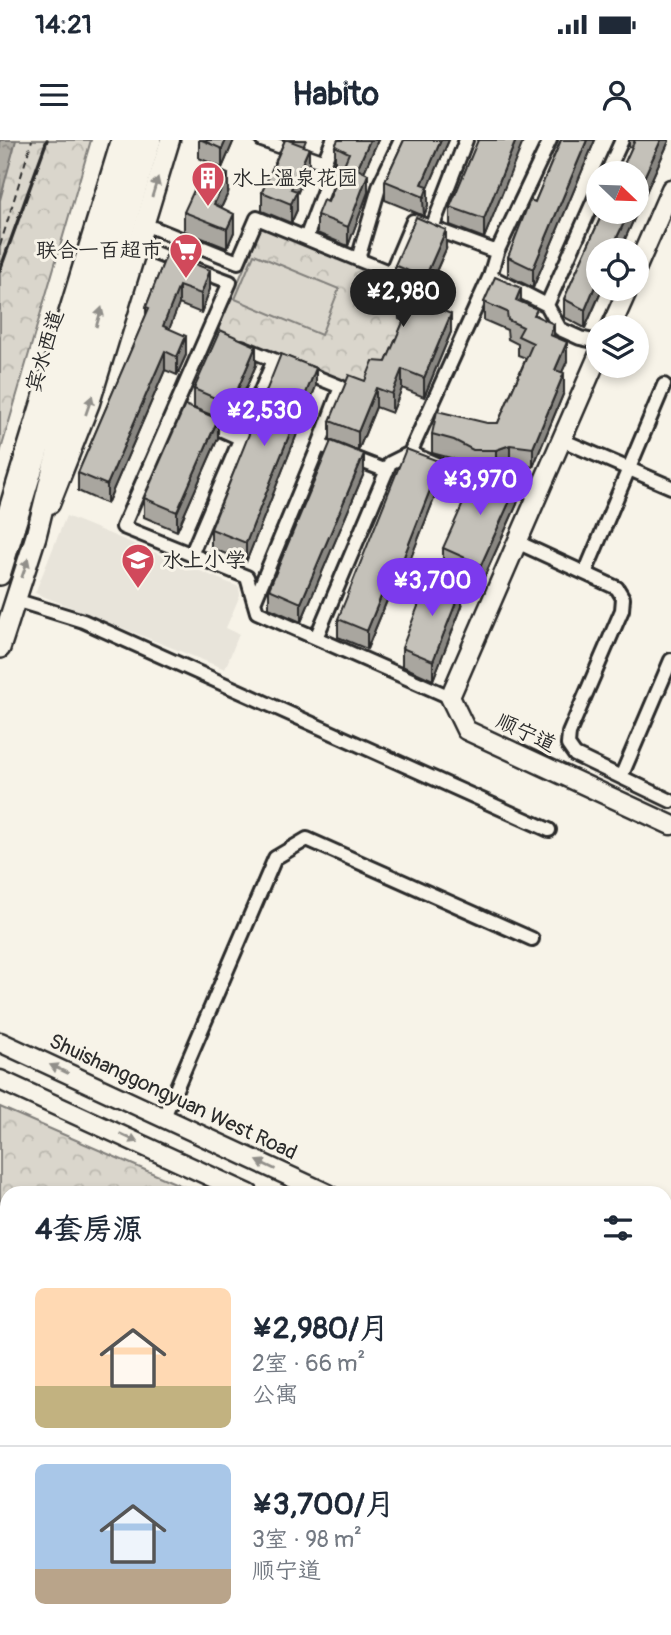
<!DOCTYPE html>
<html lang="zh">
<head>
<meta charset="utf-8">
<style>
  body { margin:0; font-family:Pangolin,"LXGW WenKai TC",sans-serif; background:#f2f2f3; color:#1f2937; height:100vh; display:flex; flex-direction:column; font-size:26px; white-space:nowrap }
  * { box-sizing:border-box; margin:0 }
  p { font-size:23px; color:#747a83 }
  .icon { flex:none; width:38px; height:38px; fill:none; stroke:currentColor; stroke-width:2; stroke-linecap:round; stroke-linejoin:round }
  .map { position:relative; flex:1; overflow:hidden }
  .details { position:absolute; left:0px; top:1046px; width:672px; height:450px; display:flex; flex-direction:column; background:#fff; border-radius:21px 21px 0 0; box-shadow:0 4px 10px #0003 }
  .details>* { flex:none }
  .needle { width:46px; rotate:113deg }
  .controls { position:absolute; left:586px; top:21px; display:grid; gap:14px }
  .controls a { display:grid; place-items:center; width:63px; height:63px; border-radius:50%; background:#fff; box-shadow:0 4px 10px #0003; font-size:35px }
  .price { position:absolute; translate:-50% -60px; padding:0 16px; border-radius:24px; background:#7c3aed; color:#fff; font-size:23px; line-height:46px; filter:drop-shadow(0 2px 4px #0008) }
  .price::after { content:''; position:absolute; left:50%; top:42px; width:21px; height:16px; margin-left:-10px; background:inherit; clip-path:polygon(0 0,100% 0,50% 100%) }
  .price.current { background:#222; color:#fff }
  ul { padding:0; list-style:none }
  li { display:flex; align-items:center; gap:21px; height:175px; padding:0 35px }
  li+li { border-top:2px solid #e0e1e3 }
  li span { display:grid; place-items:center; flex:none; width:196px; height:140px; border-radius:10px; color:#555 }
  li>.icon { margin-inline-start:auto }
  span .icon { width:84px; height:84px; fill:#fffc; stroke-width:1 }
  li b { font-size:30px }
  h2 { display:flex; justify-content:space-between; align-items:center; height:84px; padding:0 35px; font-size:30px }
  .status { display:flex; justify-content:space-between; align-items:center; height:49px; padding:0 35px; background:#fff; direction:ltr }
  .status svg { height:19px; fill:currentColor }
  header { display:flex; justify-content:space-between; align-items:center; height:91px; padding:0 35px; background:#fff; font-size:32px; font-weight:700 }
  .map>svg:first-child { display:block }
  .built { fill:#e8e4da }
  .forest { fill:url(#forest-crowns); stroke:#82807c; stroke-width:2 }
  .pitch { fill:#dad6cc; stroke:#82807c; stroke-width:2 }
  .water { fill:url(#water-ripples); stroke:#7a7874; stroke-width:2 }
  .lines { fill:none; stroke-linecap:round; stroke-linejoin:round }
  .street-casing { stroke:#2b2b2b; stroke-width:18 }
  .secondary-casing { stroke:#2b2b2b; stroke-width:23 }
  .primary-casing { stroke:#2b2b2b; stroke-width:24 }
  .path { stroke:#2b2b2b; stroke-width:2; stroke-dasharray:7 5; stroke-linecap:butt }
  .street { stroke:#f7f3e8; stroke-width:12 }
  .secondary { stroke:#f7f3e8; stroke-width:18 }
  .primary { stroke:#f7f3e8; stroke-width:19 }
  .rail { stroke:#2b2b2b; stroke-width:3.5 }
  .wall { fill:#a9a69f; stroke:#2b2b2b; stroke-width:2 }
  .shaded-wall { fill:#898782; stroke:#2b2b2b; stroke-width:2 }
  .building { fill:#c4c1b9; stroke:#2b2b2b; stroke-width:2 }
  .oneway { fill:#918f8a }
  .labels { text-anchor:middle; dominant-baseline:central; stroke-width:6; stroke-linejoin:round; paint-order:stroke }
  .poi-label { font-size:21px; fill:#2b2b2b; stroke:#f7f3e8; text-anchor:start }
  .street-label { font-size:21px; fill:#2b2b2b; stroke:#f7f3e8 }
</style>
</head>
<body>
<div class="status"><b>14:21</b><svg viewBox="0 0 49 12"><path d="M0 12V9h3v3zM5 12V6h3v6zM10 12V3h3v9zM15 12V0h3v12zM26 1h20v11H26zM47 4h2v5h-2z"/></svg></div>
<header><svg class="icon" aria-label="menu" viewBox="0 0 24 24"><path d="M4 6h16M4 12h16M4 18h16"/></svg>Habito<svg class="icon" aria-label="person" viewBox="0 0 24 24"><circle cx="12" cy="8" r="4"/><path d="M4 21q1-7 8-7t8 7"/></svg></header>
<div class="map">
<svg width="671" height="1495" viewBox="0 0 671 1495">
  <defs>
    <pattern id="forest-crowns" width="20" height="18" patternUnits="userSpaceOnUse" patternTransform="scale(1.75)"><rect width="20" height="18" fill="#dad6cc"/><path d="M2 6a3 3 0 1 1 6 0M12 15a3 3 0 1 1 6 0" fill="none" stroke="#bbb8af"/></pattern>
    <pattern id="water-ripples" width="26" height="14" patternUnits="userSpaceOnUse" patternTransform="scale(1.75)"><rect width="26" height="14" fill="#afaca4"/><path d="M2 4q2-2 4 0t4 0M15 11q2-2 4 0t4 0" fill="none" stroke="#8f8c86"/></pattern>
  </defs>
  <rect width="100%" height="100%" fill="#f7f3e8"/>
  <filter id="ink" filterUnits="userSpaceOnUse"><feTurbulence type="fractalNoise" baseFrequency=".0143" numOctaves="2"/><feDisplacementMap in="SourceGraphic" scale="14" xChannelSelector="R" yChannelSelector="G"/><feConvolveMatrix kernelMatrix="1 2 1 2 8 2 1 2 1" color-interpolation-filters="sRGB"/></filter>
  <g filter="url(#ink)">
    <path class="built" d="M66 376 239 447 240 455 226 488 239 494 225 529 35 453Z"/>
    <path class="forest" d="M0 0H91L0 313Z
      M265 79 397 129 417 180 394 239 345 252 216 194Z
      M0 967 198 1053 7 1054V1489H529L527 1495H0Z"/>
    <path class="pitch" d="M254 114 339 149 321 195 235 159Z"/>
    <path class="water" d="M0 0H16L0 60Z"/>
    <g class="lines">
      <defs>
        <path id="street" d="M262 0 324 22
          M607 33 622 0
          M144 84 238 122 257 78 391 133 413 81 497 112 490 136 547 165 560 189 580 198 598 202
          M432 88 466 0
          M306 98 330 34 324 22 333 0
          M137 106 178 122
          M497 112 550 0
          M358 119 380 44 401 0
          M195 129 230 142 123 387 247 437 257 472 450 557
          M490 136 410 313 467 337 538 354
          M547 165 598 51
          M242 207 274 220
          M202 281 240 298
          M562 300 671 347
          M348 316 387 331
          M517 402 617 448 623 458 622 470 569 593 568 605 575 615 671 661
          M191 415 274 220 341 247 319 305
          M585 433 664 245
          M15 460 83 481 549 690
          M254 462 319 305 325 307
          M316 498 390 323 410 313
          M621 637 671 520
          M164 977 275 718 307 699 532 799
          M665 1409 671 1412"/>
        <path id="secondary" d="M637 127 671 49
          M611 187 628 149
          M598 216 450 557 466 590 671 685
          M50 364 90 263 170 0
          M0 397 121 0
          M0 902 328 1054
          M0 940 249 1054
          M665 1203 671 1206
          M665 1236 671 1238"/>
        <path id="primary" d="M0 435 133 0
          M0 508 36 396 53 327 151 0"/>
      </defs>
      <use href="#street" class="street-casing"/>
      <use href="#secondary" class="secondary-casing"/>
      <use href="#primary" class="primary-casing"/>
      <path class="path" d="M0 106 32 0
        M0 1223 7 1220
        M0 1274 7 1279
        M7 1353 3 1396 7 1399
        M431 1489 445 1495
        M129 1495 131 1489
        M374 1495 376 1489
        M487 1495 490 1490"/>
      <use href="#street" class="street"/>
      <use href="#secondary" class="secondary"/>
      <use href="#primary" class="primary"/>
      <path class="rail" d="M0 130 47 0"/>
    </g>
    <path class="wall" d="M199 0H234L222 28 199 18Z
      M285 0H306L304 5 309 26 297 54V70L291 83 262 71V52Z
      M338 0H378L364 32 368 52 348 106 317 93V75L328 62 342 28 335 25V6Z
      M404 0H449L428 48V65L424 76 385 60V41Z
      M523 0 484 98 450 85V67Z
      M561 0H595L533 148 508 136V117L535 62Z
      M629 0H669V1L585 188 564 177V159L632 7 629 6Z
      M228 53 221 68 234 92 227 108 184 91V72Z
      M446 109 434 136 442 161 439 169 451 192 424 257 402 248 392 273 376 267 358 311 330 300V281L365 241 386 222 404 181 399 179V160L404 148 395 144V125Z
      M167 113 210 149 201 173 179 164 169 189 186 215 177 235 165 230 107 364 78 351V333L146 176V167Z
      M484 162H521L537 176 554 197 567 221 562 232 564 252 533 327 510 323 496 329H473L454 319 432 313V294L487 283H498L526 218 518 215V204L508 199 507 190 484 180Z
      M256 225 231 283 194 268V249Z
      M316 246 246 422 211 408V389Z
      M218 298 177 391 144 377V358Z
      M364 333 301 482 269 468V449Z
      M441 341 401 443 395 441 367 509 338 497V479Z
      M517 364 481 444 443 427V408Z
      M462 466 433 540 402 526V508Z
      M671 1309V1386L665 1384V1311Z"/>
    <path class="shaded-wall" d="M226 0H234L222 28V9Z
      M370 0H378L357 48V29Z
      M441 0H449L428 48V65L424 76 422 44Z
      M516 0H523V2L484 98V79Z
      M587 0H595L533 148V129Z
      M661 0H669V1L620 110H611L629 72H637V53Z
      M309 8V26L297 54V70L291 83V49Z
      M228 34V53L214 83V64Z
      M368 34V52L348 106V87Z
      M234 74V92L227 108V89Z
      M446 90V109L428 149V131Z
      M210 130V149L201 173V154Z
      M598 139V149H602L585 188V170Z
      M442 142V161L432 185V166Z
      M179 146V164L163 205V186Z
      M521 148V167L516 160Z
      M451 174V192L424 257V238Z
      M554 184V202L550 195Z
      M186 196V215L177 235V217Z
      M567 202V221L555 248V230Z
      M256 206V225L231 283V265Z
      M165 211V230L107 364V345Z
      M316 228V246L246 422V403Z
      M402 229V248L392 273V254Z
      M564 233V252L533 327V308Z
      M376 248V267L358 311V292Z
      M218 279V298L177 391V372Z
      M510 305V323L496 329V310Z
      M364 314V333L301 482V463Z
      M441 322V341L401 443V424Z
      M517 345V364L481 444V425Z
      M395 422V441L367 509V491Z
      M462 447V466L433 540V521Z
      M626 1489H631L629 1495H624Z"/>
    <path class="building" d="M202 0H226L222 9Z
      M285 0H288L309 8 291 49 297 51 291 64 262 52Z
      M338 0H370L357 29 368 34 348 87 317 75 323 60 328 62 349 13 335 6Z
      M404 0H441L422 44 428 46 424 57 385 41Z
      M478 0H516L484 79 450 67Z
      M561 0H587L533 129 508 117 530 60 535 62Z
      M635 0H661L637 53V33H620Z
      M206 24 228 34 214 64 234 74 227 89 184 72Z
      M603 72H629L611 110H598V139L585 170 564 159Z
      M416 77 446 90 428 131 442 142 432 166 451 174 424 238 402 229 392 254 376 248 358 292 330 281 349 235 365 241 373 221 386 222 410 166 399 160 411 132 395 125Z
      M167 113 210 130 201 154 179 146 163 186 186 196 177 217 165 211 107 345 78 333 149 168 146 167Z
      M495 137 521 148 516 160 537 169 534 175 554 184 550 195 567 202 555 230 564 233 533 308 510 305 496 310H473L454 300 432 294 437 271 487 283H498L533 203 518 196 523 187 508 180 507 172 484 162Z
      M220 190 256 206 231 265 194 249Z
      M281 214 316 228 246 403 211 389Z
      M185 265 218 279 177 372 144 358Z
      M331 301 364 314 301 463 269 449Z
      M406 309 441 322 401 424 395 422 367 491 338 479Z
      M478 330 517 345 481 425 443 408Z
      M430 435 462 447 433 521 402 508Z
      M671 1309V1373L665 1371V1311Z
      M537 1489H626L624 1495H534Z"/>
    <defs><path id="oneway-solid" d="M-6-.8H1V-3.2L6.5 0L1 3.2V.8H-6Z" transform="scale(1.75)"/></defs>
    <g class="oneway">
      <use href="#oneway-solid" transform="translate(155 47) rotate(-73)"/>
      <use href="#oneway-solid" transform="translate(99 177) rotate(-74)"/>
      <use href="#oneway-solid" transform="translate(89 265) rotate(-71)"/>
      <use href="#oneway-solid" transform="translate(25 428) rotate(-71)"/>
      <use href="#oneway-solid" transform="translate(59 929) rotate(-155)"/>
      <use href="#oneway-solid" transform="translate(129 998) rotate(25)"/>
      <use href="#oneway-solid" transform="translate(266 1025) rotate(-155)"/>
    </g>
  </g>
  <defs>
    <symbol id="building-pin" viewBox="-11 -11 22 30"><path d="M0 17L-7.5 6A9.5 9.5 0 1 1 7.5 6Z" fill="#d1495b" stroke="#f7f3e8"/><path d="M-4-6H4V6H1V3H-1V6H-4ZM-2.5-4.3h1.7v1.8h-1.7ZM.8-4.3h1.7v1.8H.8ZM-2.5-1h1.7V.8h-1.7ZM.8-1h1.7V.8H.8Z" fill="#fff"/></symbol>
    <symbol id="supermarket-pin" viewBox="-11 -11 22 30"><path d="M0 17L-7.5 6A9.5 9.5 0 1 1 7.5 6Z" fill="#d1495b" stroke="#f7f3e8"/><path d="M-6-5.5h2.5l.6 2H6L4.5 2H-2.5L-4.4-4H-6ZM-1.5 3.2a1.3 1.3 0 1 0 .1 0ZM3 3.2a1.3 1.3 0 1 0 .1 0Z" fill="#fff"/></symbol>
    <symbol id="school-pin" viewBox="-11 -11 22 30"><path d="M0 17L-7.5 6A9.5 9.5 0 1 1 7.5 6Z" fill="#d1495b" stroke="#f7f3e8"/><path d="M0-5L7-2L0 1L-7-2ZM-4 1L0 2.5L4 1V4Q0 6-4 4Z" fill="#fff"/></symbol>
  </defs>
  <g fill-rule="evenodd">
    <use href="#building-pin" x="189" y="19" width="38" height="52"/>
    <use href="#supermarket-pin" x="167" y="91" width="38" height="52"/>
    <use href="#school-pin" x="119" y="401" width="38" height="52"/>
  </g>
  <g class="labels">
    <g class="poi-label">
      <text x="232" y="38">水上温泉花园</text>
      <text x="162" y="110" text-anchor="end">联合一百超市</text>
      <text x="162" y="420">水上小学</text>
    </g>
    <g class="street-label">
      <text transform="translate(45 211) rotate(-73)">宾水西道</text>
      <text transform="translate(526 593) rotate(25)">顺宁道</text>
      <text transform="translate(173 957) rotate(25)">Shuishanggongyuan West Road</text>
    </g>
  </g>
</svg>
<div class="controls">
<a><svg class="needle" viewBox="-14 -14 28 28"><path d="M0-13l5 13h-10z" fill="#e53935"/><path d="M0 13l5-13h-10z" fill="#747a83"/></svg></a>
<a><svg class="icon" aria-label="locate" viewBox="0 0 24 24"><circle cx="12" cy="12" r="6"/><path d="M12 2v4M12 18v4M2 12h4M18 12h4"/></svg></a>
<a><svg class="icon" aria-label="layers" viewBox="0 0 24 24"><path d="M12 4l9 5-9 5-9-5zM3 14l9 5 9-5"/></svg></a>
</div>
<b class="price current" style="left:403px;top:189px">¥2,980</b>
<b class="price" style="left:264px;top:308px">¥2,530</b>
<b class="price" style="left:480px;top:377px">¥3,970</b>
<b class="price" style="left:432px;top:478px">¥3,700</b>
<section class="details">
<h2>4套房源<svg class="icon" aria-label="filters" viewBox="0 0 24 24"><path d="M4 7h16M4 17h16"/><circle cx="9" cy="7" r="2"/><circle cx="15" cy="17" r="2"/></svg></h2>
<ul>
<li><span style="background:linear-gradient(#ffd9b3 70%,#c2b280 0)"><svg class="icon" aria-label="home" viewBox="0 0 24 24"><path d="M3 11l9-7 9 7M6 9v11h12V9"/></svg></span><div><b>¥2,980/月</b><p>2室 · 66 m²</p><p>公寓</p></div></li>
<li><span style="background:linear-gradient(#a9c7e8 75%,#b9a48a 0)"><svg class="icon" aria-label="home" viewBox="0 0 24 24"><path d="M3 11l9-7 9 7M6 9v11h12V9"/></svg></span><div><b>¥3,700/月</b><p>3室 · 98 m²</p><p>顺宁道</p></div></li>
</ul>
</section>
</div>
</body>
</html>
